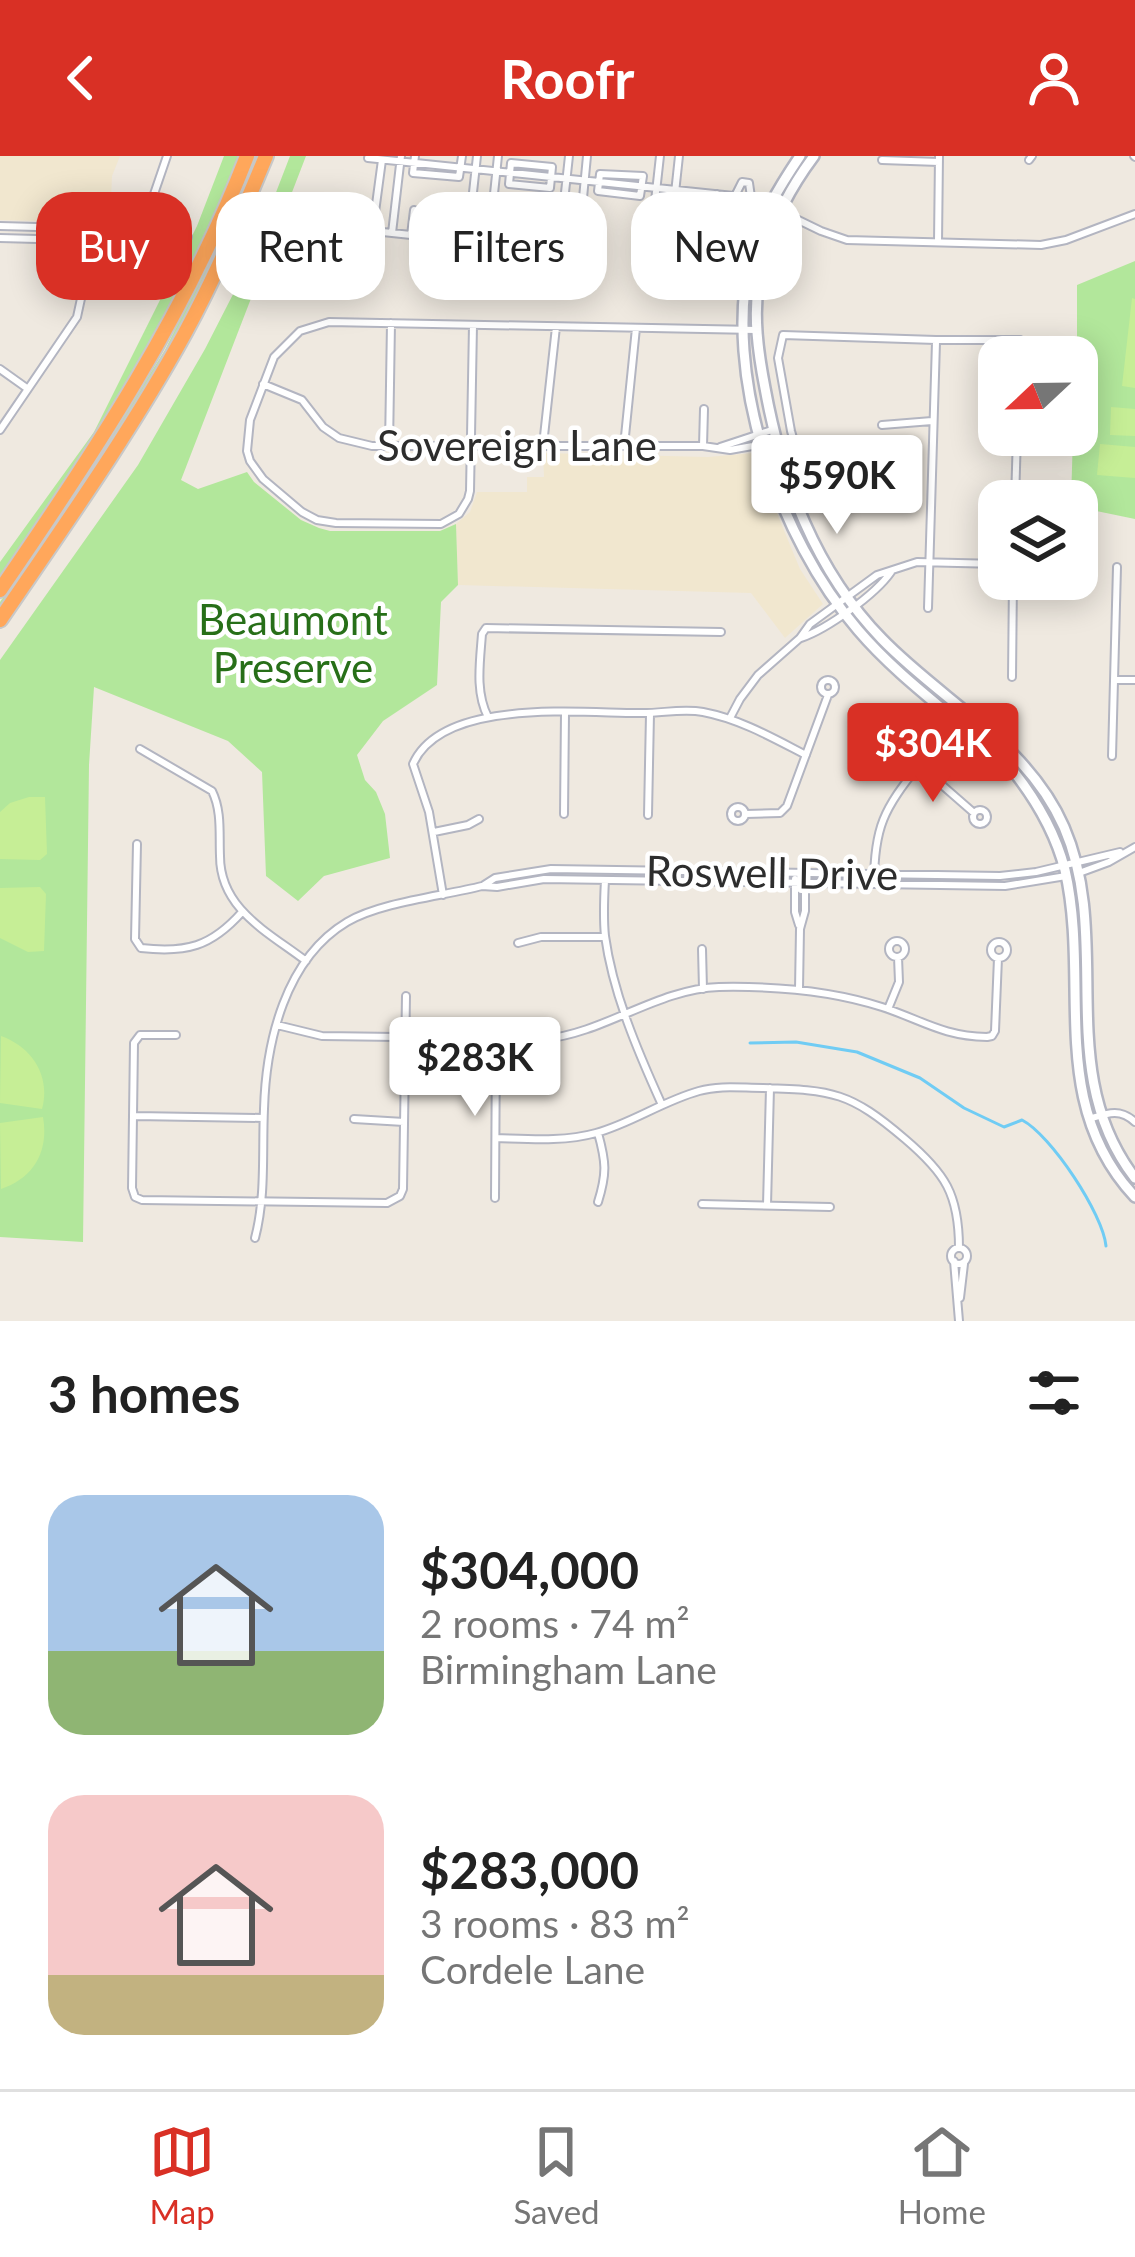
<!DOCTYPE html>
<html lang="en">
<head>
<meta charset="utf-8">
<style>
  body { margin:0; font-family:Lato,sans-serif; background:#f2f2f2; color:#222; height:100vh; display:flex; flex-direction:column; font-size:45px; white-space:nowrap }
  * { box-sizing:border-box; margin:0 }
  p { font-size:39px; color:#767676 }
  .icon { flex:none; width:66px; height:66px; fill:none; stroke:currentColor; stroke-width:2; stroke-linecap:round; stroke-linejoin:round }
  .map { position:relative; height:1165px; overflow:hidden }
  .panel { display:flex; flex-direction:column; background:#fff; flex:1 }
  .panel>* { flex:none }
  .guide { position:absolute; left:36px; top:36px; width:1065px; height:108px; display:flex; gap:24px }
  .needle { width:78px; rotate:248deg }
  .tools { position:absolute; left:978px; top:180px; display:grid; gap:24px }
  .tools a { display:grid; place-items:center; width:120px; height:120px; border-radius:24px; background:#fff; box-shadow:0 6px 30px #0003; font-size:60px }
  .price { position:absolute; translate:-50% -102px; padding:0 27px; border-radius:12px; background:#fff; color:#222; font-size:39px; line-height:78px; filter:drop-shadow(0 3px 6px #0008) }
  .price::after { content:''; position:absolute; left:50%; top:72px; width:36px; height:27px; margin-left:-18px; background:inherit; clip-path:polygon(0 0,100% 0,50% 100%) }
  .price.active { background:#d93025; color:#fff }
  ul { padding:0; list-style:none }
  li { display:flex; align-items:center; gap:36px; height:300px; padding:0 48px }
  li span { display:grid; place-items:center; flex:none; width:336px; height:240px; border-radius:36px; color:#555 }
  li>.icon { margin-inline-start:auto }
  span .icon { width:144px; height:144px; fill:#fffc; stroke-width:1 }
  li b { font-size:51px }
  h2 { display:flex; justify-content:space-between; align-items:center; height:144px; padding:0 48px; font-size:51px }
  .tag { padding:0 42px; border-radius:36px; background:#fff; box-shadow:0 6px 30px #0003; font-size:42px; line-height:108px }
  .tag.active { background:#d93025; color:#fff }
  header { display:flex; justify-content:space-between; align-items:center; height:156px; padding:0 48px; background:#d93025; color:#fff; font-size:54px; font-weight:700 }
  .tabs { display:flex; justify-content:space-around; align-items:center; height:168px; border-top:3px solid #e0e0e0; background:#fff; font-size:33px; color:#767676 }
  .tabs a { display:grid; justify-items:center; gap:6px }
  .tabs .active { color:#d93025 }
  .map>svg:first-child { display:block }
  .education { fill:#f1e7cf }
  .green { fill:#b2e79b }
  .pitch { fill:#c6ee96 }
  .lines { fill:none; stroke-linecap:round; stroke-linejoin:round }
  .stream { stroke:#70ccf4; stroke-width:3 }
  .street-casing { stroke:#b3b5c1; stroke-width:10 }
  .secondary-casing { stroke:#b3b5c1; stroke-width:14 }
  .highway-casing { stroke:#c8c8c8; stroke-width:18 }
  .street { stroke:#fff; stroke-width:6 }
  .secondary { stroke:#fff; stroke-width:9 }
  .highway { stroke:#ffa75b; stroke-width:14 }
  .labels { text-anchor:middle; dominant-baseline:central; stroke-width:9; stroke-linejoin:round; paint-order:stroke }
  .street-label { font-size:42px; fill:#2d2d2d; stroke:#fff }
  .park-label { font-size:42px; fill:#276f18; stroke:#fff }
</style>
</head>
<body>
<header><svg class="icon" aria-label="back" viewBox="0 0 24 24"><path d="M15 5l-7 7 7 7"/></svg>Roofr<svg class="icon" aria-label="person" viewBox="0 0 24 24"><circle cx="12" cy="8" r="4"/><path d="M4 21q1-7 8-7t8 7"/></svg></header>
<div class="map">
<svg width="1135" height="1165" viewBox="0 0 1135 1165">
  <rect width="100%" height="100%" fill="#efe9e0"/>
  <path class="education" d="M0 0H120L112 20 110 67 0 64Z
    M543 297 708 301 754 297 759 300 778 360 800 413 823 448 785 482 751 437 458 429 456 368 470 356 477 336H527V321H544Z"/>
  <path class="green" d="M224 0H241C202 97 155 192 99 280 68 329 33 376 0 425V406L94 276 197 70Z
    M254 0H261L215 110 170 197 0 457V446L77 334 165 194 210 103Z
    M290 0H306L181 324 198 333 247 316 254 326 301 364 319 372 330 375H440L456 368 458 429 441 446 437 529 383 565 357 599 365 624 376 636 385 658 390 702 324 720 298 745 266 720 262 616 228 585 94 531 89 609 83 1086 0 1081V504L138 309 205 193 248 109Z
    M1135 105V363L1077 351V345H1071L1073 279H1077V129Z"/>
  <path class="pitch" d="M1132 142 1135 143V232L1122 230Z
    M1111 251 1135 253V280L1110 279Z
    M1100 288 1135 291V322L1097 319Z
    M29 641H45L47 698 40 704 0 703V656L10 647Z
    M40 731 46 738 44 795 28 796 0 782V732Z
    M1 880C32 891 51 920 42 953L0 947Z
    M43 961C49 995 34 1022 1 1033L0 967Z"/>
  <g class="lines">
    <path class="stream" d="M750 887 796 886 857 896 920 922 964 952 1004 971 1022 964C1051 979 1103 1058 1106 1090"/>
    <defs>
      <path id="street" d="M415 0 413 17 459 21 462 0
        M477 0 468 82 489 85 498 0
        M569 0 560 82 579 84 587 0
        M660 0 648 108 667 111 679 0
        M1134 0 1135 1
        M368 2 753 42 821 75 847 84 1041 89 1066 84 1135 58
        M382 4 375 56 328 51 326 70 392 77 401 0
        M882 4 939 6
        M1029 4 1032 0
        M511 7 552 11 550 32 509 28Z
        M600 18 643 20 640 40 598 35Z
        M717 38 715 54 724 55
        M735 40 742 26 749 27 751 41
        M688 51 715 54
        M0 70 185 75 188 81 185 87 0 82
        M392 77 411 79 414 54
        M735 79 740 40
        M938 86 939 0
        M153 87 154 38 167 0
        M473 169 470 335 468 343 459 358 441 368 336 367 317 364 302 356 263 323 250 305 247 295 250 264 274 201 300 175 329 166 756 174
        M0 213 28 233
        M263 228 302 244 323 271 339 282 372 290H703L730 294 775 286
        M882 269 932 265
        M0 274 77 161 82 138 83 72
        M543 289 556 171
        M389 290 391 167
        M624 290 636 172
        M703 290 704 253
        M720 291 772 274
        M1015 345 1017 279
        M827 350 811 336 806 327 791 275 778 202 783 179 936 184H1020V201
        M928 452 936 186
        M801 482C827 473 875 439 891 416
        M1012 521 1013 423
        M821 531a7 7 0 1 1 14 0a7 7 0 1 1-14 0Z
        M1114 524H1135
        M488 561C475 536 480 506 482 478L486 472 721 476
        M730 562 740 543 758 519 800 482 810 468 877 419 917 406 999 408
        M140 593 212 635C222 655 219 678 220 700 220 753 268 776 306 805
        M1112 600 1117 411
        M731 658a7 7 0 1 1 14 0a7 7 0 1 1-14 0Z
        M973 661a7 7 0 1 1 14 0a7 7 0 1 1-14 0Z
        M564 658 565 557
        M746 658 780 657 787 650 828 539
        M648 659 650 558
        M434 676 468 669 479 663
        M137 688 135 783 141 792C186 797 211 791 242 756
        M1079 717 1109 706 1135 691
        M795 723V756L799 769
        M605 724C604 742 603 761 605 780 613 838 638 896 662 949
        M874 728C874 671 884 653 919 609L974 657
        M484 729 495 722 551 713 1000 720 1036 716 1120 696
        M443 739 429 656 413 608C442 542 579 557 638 557 660 558 681 552 703 556 740 563 773 582 806 599
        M889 793a8 8 0 1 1 16 0a8 8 0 1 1-16 0Z
        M991 794a8 8 0 1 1 16 0a8 8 0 1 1-16 0Z
        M518 787 541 781H605
        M702 793 703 833
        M799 833 800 773 805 755V724
        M888 853 899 826 898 801
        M277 869 322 880 544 883C605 877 657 833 719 831 774 830 830 834 882 851 922 864 942 880 987 881L992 880 995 875 998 802
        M176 879H140L134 887 132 1032 135 1041 142 1044 387 1047 400 1040 403 1033 406 840
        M135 960 263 962
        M354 963 404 966
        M1089 963C1108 957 1120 952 1135 966
        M598 977C606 1006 607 1017 598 1046
        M496 982C529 983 564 986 596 977 632 967 663 945 699 935 720 929 741 932 763 932 833 934 850 936 905 983 945 1017 959 1038 959 1092
        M495 1042 496 883
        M702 1048 830 1051
        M767 1049 770 932
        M255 1082C266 1040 262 996 264 953 266 886 285 803 347 766 381 746 443 740 482 730L497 731 544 723 1005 730 1066 720
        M951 1100a8 8 0 1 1 16 0a8 8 0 1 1-16 0Z
        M954 1105 959 1165
        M960 1142 964 1108"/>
      <path id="secondary" d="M800 0C779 31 761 61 751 98 721 218 779 383 858 474 904 528 964 566 1014 616 1036 644 1056 679 1065 714 1091 827 1046 946 1135 1041
        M814 0C787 36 766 79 759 123 753 160 758 196 765 232 782 325 815 414 882 483 943 546 1028 588 1064 671 1114 786 1052 914 1135 1022"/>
      <path id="highway" d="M0 434C95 296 186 158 247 0
        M0 464C64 370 130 277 185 177 216 120 241 60 266 0"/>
    </defs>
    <use href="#street" class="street-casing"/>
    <use href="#secondary" class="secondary-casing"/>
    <use href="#highway" class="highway-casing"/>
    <use href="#street" class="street"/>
    <use href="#secondary" class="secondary"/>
    <use href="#highway" class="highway"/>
  </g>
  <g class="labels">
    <g class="street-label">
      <text x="517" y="289">Sovereign Lane</text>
      <text transform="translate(772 716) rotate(1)">Roswell Drive</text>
    </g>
    <g class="park-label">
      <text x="293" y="463">Beaumont<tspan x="293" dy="48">Preserve</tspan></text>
    </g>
  </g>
</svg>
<div class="tools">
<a><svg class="needle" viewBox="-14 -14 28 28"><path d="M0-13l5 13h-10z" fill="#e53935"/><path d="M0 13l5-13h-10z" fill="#767676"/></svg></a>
<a><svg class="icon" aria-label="layers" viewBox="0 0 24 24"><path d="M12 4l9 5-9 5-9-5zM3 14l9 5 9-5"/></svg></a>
</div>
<b class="price" style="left:837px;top:381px">$590K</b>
<b class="price active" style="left:933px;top:649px">$304K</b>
<b class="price" style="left:475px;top:963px">$283K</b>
<div class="guide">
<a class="tag active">Buy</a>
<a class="tag">Rent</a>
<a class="tag">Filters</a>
<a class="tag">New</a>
</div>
</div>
<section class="panel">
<h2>3 homes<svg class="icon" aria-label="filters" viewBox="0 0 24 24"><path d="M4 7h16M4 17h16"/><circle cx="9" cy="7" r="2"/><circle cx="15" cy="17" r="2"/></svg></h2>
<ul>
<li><span style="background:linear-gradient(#a9c7e8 65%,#8fb573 0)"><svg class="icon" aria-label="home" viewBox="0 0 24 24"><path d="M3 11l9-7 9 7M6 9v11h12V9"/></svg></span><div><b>$304,000</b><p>2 rooms · 74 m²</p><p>Birmingham Lane</p></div></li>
<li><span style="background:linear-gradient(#f6c9c9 75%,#c2b280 0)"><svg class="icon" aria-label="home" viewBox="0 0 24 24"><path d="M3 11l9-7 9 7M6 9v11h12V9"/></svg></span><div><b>$283,000</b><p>3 rooms · 83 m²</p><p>Cordele Lane</p></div></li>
</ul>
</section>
<nav class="tabs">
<a class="active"><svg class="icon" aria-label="map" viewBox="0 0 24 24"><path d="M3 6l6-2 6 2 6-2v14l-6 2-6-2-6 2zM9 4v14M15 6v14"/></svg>Map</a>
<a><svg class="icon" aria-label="saved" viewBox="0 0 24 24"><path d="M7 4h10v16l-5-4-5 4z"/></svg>Saved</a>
<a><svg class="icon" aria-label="home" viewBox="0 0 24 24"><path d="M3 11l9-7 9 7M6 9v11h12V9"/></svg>Home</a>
</nav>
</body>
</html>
